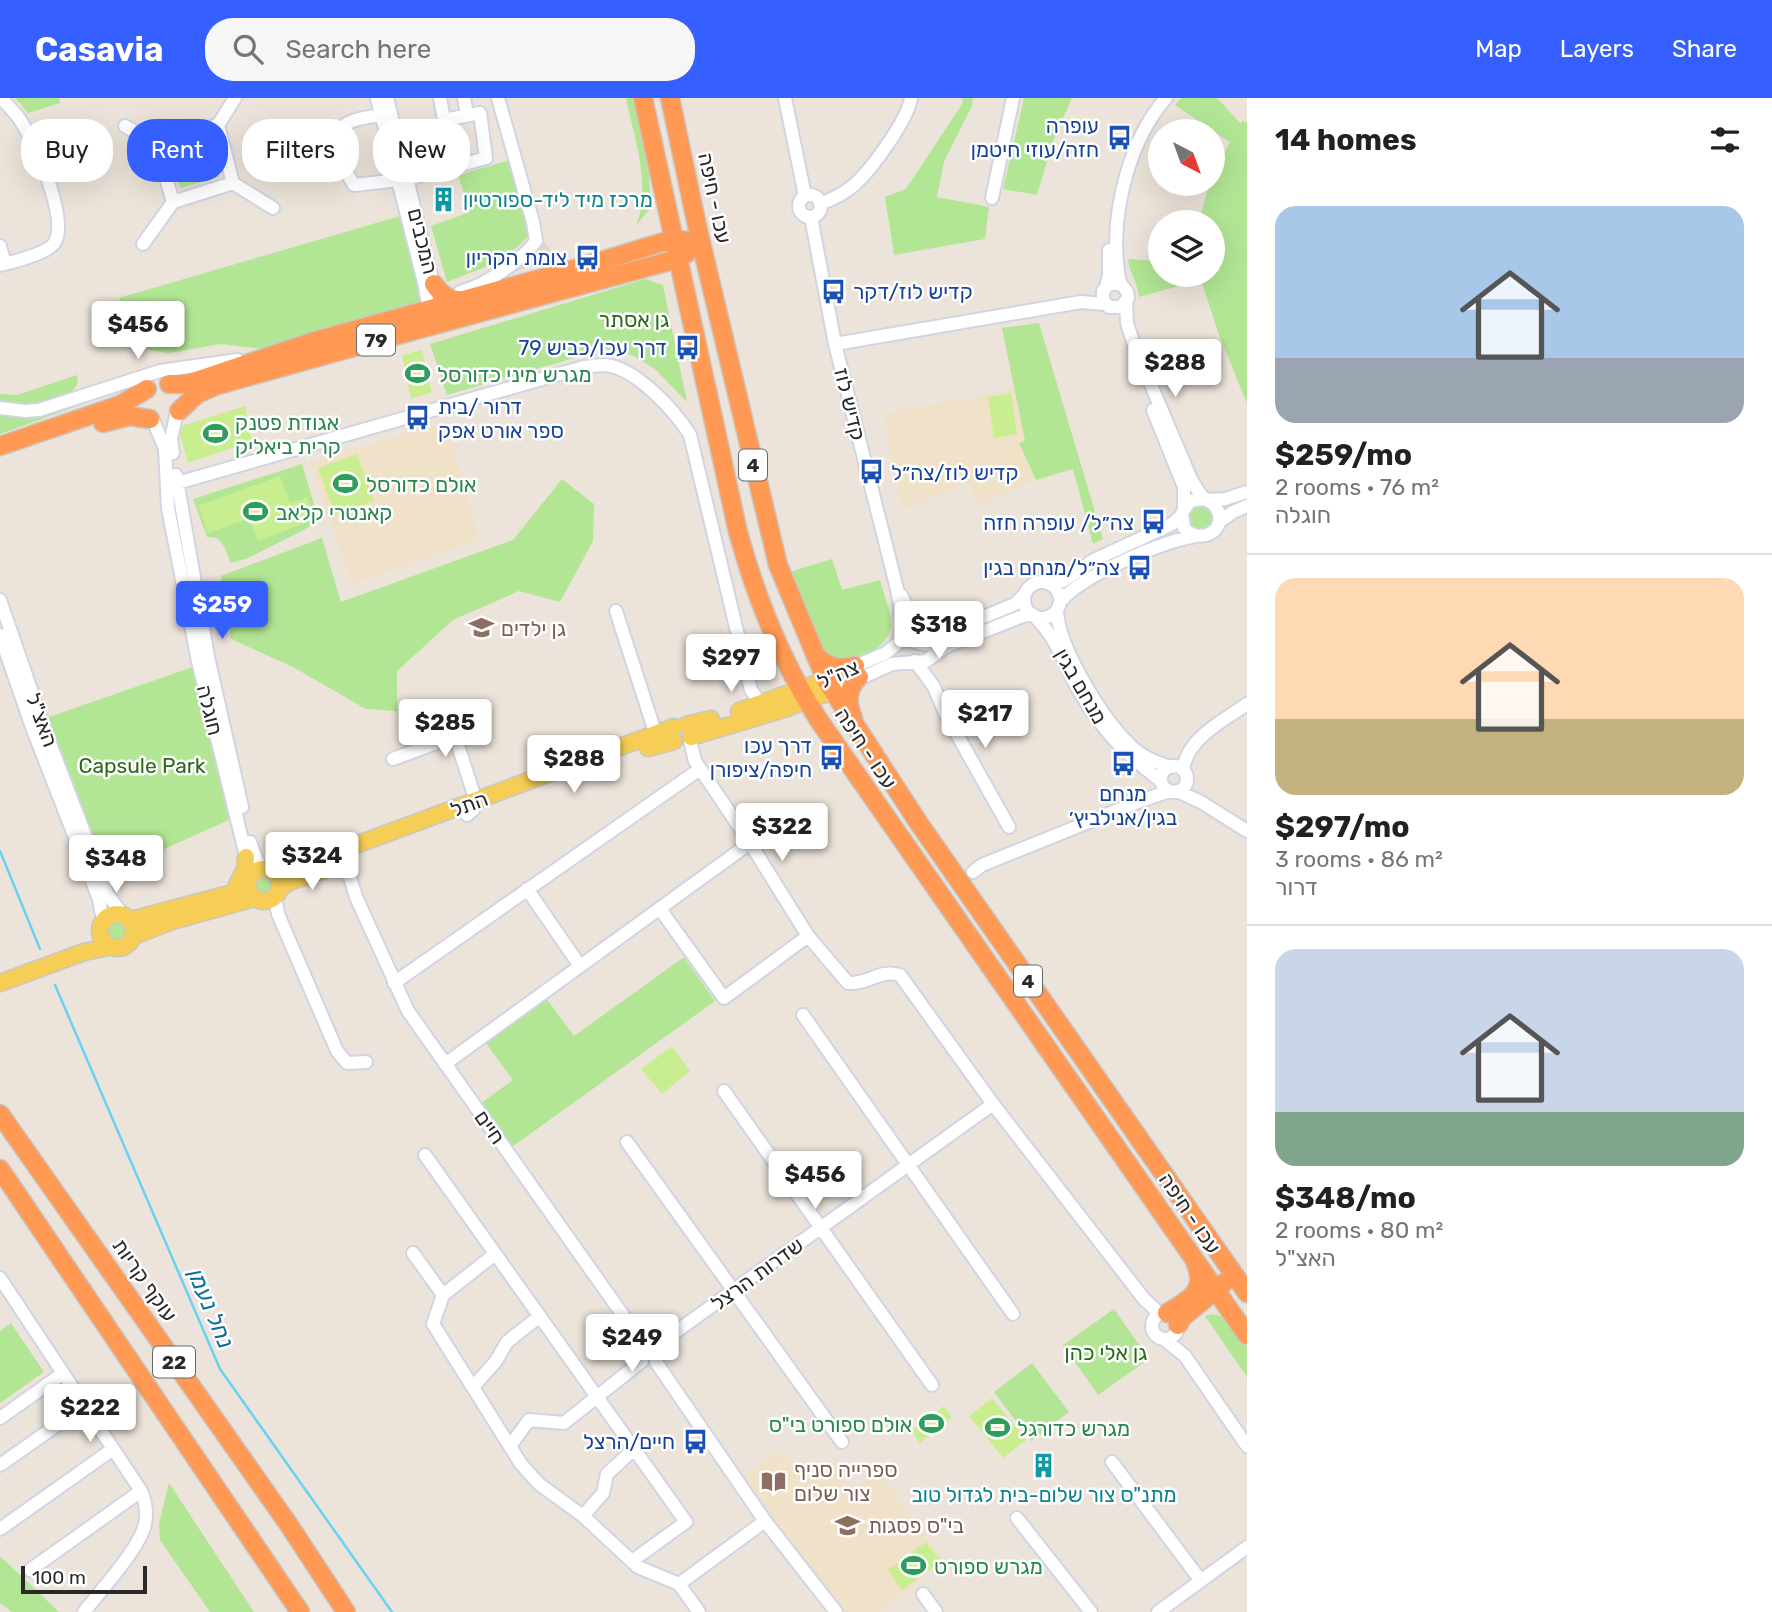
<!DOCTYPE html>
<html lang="en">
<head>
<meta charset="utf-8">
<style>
  body { margin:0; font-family:Rubik,Heebo,sans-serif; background:#f6f6f6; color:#202124; height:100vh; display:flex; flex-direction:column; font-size:26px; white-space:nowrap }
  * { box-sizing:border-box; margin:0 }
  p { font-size:23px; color:#757577 }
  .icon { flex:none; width:38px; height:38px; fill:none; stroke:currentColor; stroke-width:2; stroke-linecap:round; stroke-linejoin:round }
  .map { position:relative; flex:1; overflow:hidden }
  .drawer { display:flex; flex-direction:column; background:#fff; width:525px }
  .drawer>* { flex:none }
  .banner { position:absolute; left:21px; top:21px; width:665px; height:63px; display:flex; gap:14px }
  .needle { width:46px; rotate:139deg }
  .tools { position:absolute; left:1148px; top:21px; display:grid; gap:14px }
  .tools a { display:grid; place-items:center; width:77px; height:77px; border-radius:50%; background:#fff; box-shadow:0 7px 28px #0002; font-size:35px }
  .scale { position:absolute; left:21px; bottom:18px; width:126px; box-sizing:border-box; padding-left:7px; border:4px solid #292929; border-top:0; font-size:19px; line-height:24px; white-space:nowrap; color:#292929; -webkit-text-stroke:5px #fff; paint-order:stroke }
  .price { position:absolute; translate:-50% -60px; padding:0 16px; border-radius:7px; background:#fff; color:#222; font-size:23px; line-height:46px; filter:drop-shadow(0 2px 4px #0008) }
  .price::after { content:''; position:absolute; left:50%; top:42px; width:21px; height:16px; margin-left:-10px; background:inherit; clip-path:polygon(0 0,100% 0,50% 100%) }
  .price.on { background:#355fff; color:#fff }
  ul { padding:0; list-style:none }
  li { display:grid; align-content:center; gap:14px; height:371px; padding:0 28px }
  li+li { border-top:2px solid #e0e0e0 }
  li span { display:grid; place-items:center; height:217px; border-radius:21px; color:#555 }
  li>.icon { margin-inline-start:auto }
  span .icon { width:126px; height:126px; fill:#fffc; stroke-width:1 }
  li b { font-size:30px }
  h2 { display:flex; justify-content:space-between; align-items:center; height:84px; padding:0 28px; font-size:30px }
  .chip { padding:0 24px; border-radius:28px; background:#fff; box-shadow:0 7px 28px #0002; font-size:24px; line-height:63px }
  .chip.on { background:#355fff; color:#fff }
  header { display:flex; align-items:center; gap:42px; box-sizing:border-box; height:98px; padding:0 35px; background:#355fff; color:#fff }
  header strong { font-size:33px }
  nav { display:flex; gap:38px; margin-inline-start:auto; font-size:24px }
  .search { width:490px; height:63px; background:#f6f6f6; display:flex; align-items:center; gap:18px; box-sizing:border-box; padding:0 24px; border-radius:28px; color:#757577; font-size:26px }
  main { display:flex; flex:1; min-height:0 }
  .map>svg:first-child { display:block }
  .education { fill:#efe2c9 }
  .green { fill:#b2e694 }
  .pitch { fill:#c8ee8f }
  .plaza { fill:#dcd7d1 }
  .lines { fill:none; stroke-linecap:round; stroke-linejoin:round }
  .stream { stroke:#68d2f3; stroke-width:2.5 }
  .minor-casing { stroke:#d0d4e3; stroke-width:16 }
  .major-casing { stroke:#c7c7c7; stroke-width:19 }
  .highway-casing { stroke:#c7c7c7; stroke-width:21 }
  .minor { stroke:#fff; stroke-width:12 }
  .major { stroke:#f6cd55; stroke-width:16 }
  .highway { stroke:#ff9953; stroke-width:18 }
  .labels { text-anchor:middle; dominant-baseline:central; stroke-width:5; stroke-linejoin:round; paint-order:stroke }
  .shield { fill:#fff; stroke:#696969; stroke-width:2 }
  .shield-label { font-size:19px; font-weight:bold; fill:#292929 }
  .transit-label { font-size:21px; fill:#164399; stroke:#fff; text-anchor:end }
  .street-label { font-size:21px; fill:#292929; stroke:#fff }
  .culture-label { font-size:21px; fill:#0d838f; stroke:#fff; text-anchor:start }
  .park-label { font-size:21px; fill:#2a6917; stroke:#fff }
  .leisure-label { font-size:21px; fill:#27864d; stroke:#fff; text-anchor:start }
  .education-label { font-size:21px; fill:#785e54; stroke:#fff; text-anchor:start }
  .water-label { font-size:23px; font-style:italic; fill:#086f9f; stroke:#fff }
</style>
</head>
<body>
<header>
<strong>Casavia</strong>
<div class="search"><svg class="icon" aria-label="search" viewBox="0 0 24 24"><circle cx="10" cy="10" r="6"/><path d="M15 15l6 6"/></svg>Search here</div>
<nav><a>Map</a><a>Layers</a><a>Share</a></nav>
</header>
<main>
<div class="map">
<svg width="1247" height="1514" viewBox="0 0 1247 1514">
  <rect width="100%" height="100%" fill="#ece4da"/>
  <path class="education" d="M1015 291 1025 343 1020 345 1036 382 979 407 968 383 908 411 901 408 883 316Z
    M446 324 479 441 352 486 310 364Z
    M780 1352 805 1385 833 1364 853 1392 877 1373 945 1463 878 1514H844L743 1380Z"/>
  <path class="green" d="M15 0H59L60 5 28 15Z
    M626 0H637L641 15 640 33 649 76 651 109 636 128C652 88 634 40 626 0Z
    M963 0H973L972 8 944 64 937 99 989 109 985 141 894 157 885 99 906 91 962 6Z
    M1024 0H1072L1053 43 1037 97 1003 91Z
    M1181 0H1217L1240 25 1243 23 1247 25V306L1218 234 1201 182 1139 199C1138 185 1129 175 1128 161L1160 163V177H1213V124H1199L1209 86H1213V77L1230 44 1175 7Z
    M209 42 219 79 180 90 170 53Z
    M510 62 530 135 528 139 503 162 447 184 431 128 470 114 458 77Z
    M400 118 419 191 421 207 271 252 221 246 169 255 150 252 133 233 119 200Z
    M645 181 663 187 687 304 655 271 632 257 605 251 447 297 430 246Z
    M1039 225 1103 441 1093 446 1073 371 1036 382 1019 345 1025 343 1002 230Z
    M77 277 78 284C70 308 20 310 0 303V296L17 297Z
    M89 304 0 336V317L37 316Z
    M302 366 319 424 248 460 231 465 224 448 217 440 207 439 193 401Z
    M562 381 594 406 593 443 560 504 519 493 453 522 397 573V613L366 611 293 569 231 541 221 478 322 440 341 504 513 442Z
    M1188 420a13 13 0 1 1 26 0a13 13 0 1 1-26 0Z
    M832 461 842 492 880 482C883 495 891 512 891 526 891 548 857 568 836 561 831 559 826 556 821 553L789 474Z
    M193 569 229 722 106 777 46 620Z
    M253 787a11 11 0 1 1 22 0a11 11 0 1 1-22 0Z
    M104 833a13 13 0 1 1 26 0a13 13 0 1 1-26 0Z
    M684 859 715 903 512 1049 481 1005 513 982 485 944 546 900 574 938Z
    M1114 1211 1149 1261 1098 1297 1063 1247Z
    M1211 1216 1226 1219 1247 1245V1279L1205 1218Z
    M11 1225 44 1274 0 1305V1233Z
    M1032 1265 1069 1314 1031 1343 994 1294Z
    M169 1385 254 1514H210L160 1442 159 1426Z
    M0 1459H1L59 1514H12L0 1505Z"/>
  <path class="pitch" d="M422 252 432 295 411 300 402 257Z
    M1011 295 1017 336 994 340 988 299Z
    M245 308 252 343 188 365 178 329Z
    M357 356 374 403 335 417 318 370Z
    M280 378 290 405 307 399 315 421 258 443 249 420 208 435 198 408Z
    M672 948 690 973 662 996 641 971Z
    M992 1300 1026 1342 1003 1360 969 1318Z
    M944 1308 952 1320 920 1345 911 1333Z
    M926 1444 941 1463 902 1492 888 1472Z"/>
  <path class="plaza" d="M545 144 556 160 496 180 541 145Z"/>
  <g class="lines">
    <path class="stream" d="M0 753 40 851
      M55 887 220 1271 392 1514"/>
    <defs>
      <path id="minor" d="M377 0 425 188 428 206 427 211
        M387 0 435 194
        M440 0 444 22
        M464 0 467 17
        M785 0 805 98
        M381 17C371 19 357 20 348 25 325 39 344 71 354 87L408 81 486 60 480 15 444 22 451 69
        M218 27 235 0
        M125 28 156 46
        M233 85 173 104 156 46 218 27 233 85 273 110
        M799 108a11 11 0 1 1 22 0a11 11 0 1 1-22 0Z
        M992 100 1013 0
        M820 106C833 101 844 96 854 87 871 72 908 22 911 0
        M811 119 835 246 897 491 906 538C919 551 941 547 958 543
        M143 146 173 104
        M0 148 5 166
        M0 167C13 164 49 155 55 144 68 120 36 47 22 25 17 16 8 8 1 0
        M1121 186H1109L1103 193V202L1109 209H1121L1128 200C1128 192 1125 192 1121 186 1118 181 1118 170 1117 164 1112 111 1130 41 1166 0
        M1106 189 1109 177V152
        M460 194C484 188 521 163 536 143L533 124 498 0
        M1126 205 1127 225 1134 247 1191 381C1195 387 1199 396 1204 400 1209 404 1214 405 1217 411 1228 432 1200 448 1184 430L1182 415 1190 403 1204 401
        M835 246 1081 204 1105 206
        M0 310 25 313 39 312 160 273 238 262
        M1153 312 1184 389V410
        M153 322 165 351 168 410 198 563 251 778
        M173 355 171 341 176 318
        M176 377 208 559 242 709
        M177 385 584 269C591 268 599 267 606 267 637 271 675 313 690 337L751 592 758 602 768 604
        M1207 402 1225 401 1247 394
        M1219 424 1233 414 1247 408
        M1024 502a18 18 0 1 1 36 0a18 18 0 1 1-36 0Z
        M1051 486 1063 483 1094 462 1172 426 1181 418
        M901 497 919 530 921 537
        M0 502 46 635 108 797 122 816
        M1060 504C1082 477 1161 444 1196 438
        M1057 512C1058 550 1102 619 1129 646 1141 659 1156 665 1172 669
        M616 513 656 637
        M1034 518C1059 542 1064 568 1081 596 1104 635 1126 656 1161 683
        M0 537 33 632 99 801 103 823
        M915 563 934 589 945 615 1009 729
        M848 571 886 555 915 531H955L1015 506 1025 496
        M832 593 892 566 926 563 947 548 1020 519 1032 516
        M690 642 695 663 750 745 808 838 848 885C872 886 877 871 900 877L993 1006 1144 1201 1160 1216
        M393 661 455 638 476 703 473 712 467 717
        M1161 681a13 13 0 1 1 26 0a13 13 0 1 1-26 0Z
        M1183 672C1187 640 1223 623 1247 606
        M1177 693 1201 704 1247 733
        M250 744 257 763 264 771
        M346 766 356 799 408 913 644 1247
        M973 774 982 767 1143 702 1170 693
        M527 791 580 868
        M275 798 278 816 337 953 347 965 366 964
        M660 811 724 900 808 838
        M394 885 700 671
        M803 917 1013 1216
        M445 966 750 745
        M724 993 932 1287
        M627 1044 842 1344
        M425 1057 686 1424 632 1463
        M413 1155 443 1197
        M495 1156 443 1197 433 1226 521 1366 539 1386 583 1418 638 1469 679 1486 699 1514
        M0 1180 141 1393C146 1404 147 1415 145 1426 140 1450 100 1493 84 1514
        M1152 1228a13 13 0 1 1 26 0a13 13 0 1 1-26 0Z
        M1164 1241 1185 1258 1247 1348
        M656 1248 993 1006
        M656 1264 765 1423 836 1514
        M473 1289 496 1263 507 1244 540 1218
        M0 1320 62 1276
        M510 1348 529 1322 564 1325 642 1263
        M1112 1364 1201 1483
        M0 1367 84 1308
        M583 1418 603 1395 607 1376 634 1351
        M1017 1420 1091 1514
        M0 1431 113 1351
        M30 1472 141 1393
        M679 1486 765 1423
        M923 1496 936 1514
        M1158 1514 1247 1449"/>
      <path id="major" d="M739 613 826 582
        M686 627 711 621
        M691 639 784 611 832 593
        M648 650 674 643
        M328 761a10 10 0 1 1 20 0a10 10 0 1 1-20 0Z
        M342 752 674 629
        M248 787a16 16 0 1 1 32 0a16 16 0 1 1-32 0Z
        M237 786 245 771 246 759
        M280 790 289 784 333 769
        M100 833a17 17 0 1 1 34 0a17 17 0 1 1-34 0Z
        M131 822 229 796 248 788
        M134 838 172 823 255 800
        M0 885 84 854 109 849"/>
      <path id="highway" d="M643 0 738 434C756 500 782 564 818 621L1247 1237
        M670 0 698 132 778 467 826 582 918 724 1247 1195
        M434 186C440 195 448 203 460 202
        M169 286H187L315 243 575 171 673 141 701 145
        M179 313 197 296 215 288C369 244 523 203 677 161L687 155
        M103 325 130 318 150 321
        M0 348 120 307 147 291
        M815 556C826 569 838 572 855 568
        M853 620C847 605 846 591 859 579
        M0 1016 289 1427 346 1514
        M0 1071 300 1514
        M1167 1215C1188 1202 1207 1195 1196 1166
        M1178 1227 1183 1219 1224 1185"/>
    </defs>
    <use href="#minor" class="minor-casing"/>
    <use href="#major" class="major-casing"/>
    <use href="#highway" class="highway-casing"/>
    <use href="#minor" class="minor"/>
    <use href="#major" class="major"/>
    <use href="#highway" class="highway"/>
  </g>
  <defs>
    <symbol id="bus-bare" viewBox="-9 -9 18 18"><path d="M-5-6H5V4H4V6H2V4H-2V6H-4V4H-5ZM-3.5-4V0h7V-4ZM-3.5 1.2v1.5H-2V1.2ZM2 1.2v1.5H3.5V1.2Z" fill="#1a4fb4" stroke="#fff" stroke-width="2.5" paint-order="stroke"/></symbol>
    <symbol id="building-bare" viewBox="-9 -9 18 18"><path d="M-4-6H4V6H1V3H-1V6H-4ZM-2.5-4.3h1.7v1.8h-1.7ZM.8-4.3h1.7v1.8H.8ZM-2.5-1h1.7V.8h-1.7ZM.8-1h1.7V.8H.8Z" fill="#0f9aa8" stroke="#fff" stroke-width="2.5" paint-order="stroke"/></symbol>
    <symbol id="stadium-bare" viewBox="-9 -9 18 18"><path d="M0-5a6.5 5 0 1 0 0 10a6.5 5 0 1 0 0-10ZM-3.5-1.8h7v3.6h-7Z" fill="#2e9e5b" stroke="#fff" stroke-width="2.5" paint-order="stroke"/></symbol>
    <symbol id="school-bare" viewBox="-9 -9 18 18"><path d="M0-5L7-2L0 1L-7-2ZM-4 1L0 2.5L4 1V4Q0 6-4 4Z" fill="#8d6e63" stroke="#fff" stroke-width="2.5" paint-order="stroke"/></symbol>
    <symbol id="library-bare" viewBox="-9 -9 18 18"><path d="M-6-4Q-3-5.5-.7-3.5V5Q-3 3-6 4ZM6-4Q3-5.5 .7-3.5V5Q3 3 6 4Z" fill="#8d6e63" stroke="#fff" stroke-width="2.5" paint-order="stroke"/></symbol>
  </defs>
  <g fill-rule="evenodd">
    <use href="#bus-bare" x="1102" y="22" width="35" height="35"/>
    <use href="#building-bare" x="426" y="84" width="35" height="35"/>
    <use href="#bus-bare" x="570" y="142" width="35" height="35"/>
    <use href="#bus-bare" x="816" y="176" width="35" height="35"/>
    <use href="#bus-bare" x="670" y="232" width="35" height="35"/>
    <use href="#stadium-bare" x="400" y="258" width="35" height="35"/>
    <use href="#bus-bare" x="400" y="302" width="35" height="35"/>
    <use href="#stadium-bare" x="198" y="318" width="35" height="35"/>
    <use href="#bus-bare" x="854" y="356" width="35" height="35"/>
    <use href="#stadium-bare" x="328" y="368" width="35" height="35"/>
    <use href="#stadium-bare" x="238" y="396" width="35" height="35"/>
    <use href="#bus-bare" x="1136" y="406" width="35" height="35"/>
    <use href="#bus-bare" x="1122" y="452" width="35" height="35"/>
    <use href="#school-bare" x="464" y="512" width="35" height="35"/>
    <use href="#bus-bare" x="814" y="642" width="35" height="35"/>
    <use href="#bus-bare" x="1106" y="648" width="35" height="35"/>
    <use href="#stadium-bare" x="914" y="1308" width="35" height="35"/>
    <use href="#stadium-bare" x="980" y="1312" width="35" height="35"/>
    <use href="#bus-bare" x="678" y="1326" width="35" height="35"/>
    <use href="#building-bare" x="1026" y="1350" width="35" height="35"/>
    <use href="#library-bare" x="756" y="1366" width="35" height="35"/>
    <use href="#school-bare" x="830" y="1410" width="35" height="35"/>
    <use href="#stadium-bare" x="896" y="1450" width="35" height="35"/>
  </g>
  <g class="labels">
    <g class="shield">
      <rect x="357" y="226.5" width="38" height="31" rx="5"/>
      <rect x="739" y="351.5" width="28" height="31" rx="5"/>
      <rect x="1014" y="867.5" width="28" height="31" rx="5"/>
      <rect x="153" y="1248.5" width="42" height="31" rx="5"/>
    </g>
    <g class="shield-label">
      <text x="376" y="242">79</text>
      <text x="753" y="367">4</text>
      <text x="1028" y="883">4</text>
      <text x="174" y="1264">22</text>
    </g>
    <g class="transit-label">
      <text x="1099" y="27">עופרה<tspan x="1099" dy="24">חזה/עוזי חיטמן</tspan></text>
      <text x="567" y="159">צומת הקריון</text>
      <text x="853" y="193" text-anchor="start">קדיש לוז/דקר</text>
      <text x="667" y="249">דרך עכו/כביש 79</text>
      <text x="438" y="308" text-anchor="start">דרור /בית<tspan x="438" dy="24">ספר אורט אפק</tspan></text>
      <text x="891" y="374" text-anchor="start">קדיש לוז/צה״ל</text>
      <text x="1134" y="424">צה״ל/ עופרה חזה</text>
      <text x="1120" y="469">צה״ל/מנחם בגין</text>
      <text x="812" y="647">דרך עכו<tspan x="812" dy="24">חיפה/ציפורן</tspan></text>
      <text x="1123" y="695" text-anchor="middle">מנחם<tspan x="1123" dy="24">בגין/אנילביץ׳</tspan></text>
      <text x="675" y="1343">חיים/הרצל</text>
    </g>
    <g class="street-label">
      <text transform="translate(715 100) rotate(78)">עכו - חיפה</text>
      <text transform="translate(423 143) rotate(76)">המכבים</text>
      <text transform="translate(850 306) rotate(76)">קדיש לוז</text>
      <text transform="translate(838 576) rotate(-24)">צה"ל</text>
      <text transform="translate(1081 588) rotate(60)">מנחם בגין</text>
      <text transform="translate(210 612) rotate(76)">חוגלה</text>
      <text transform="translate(42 622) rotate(70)">האצ"ל</text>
      <text transform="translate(866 650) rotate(56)">עכו - חיפה</text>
      <text transform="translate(469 706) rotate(-20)">התל</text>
      <text transform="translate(490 1029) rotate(55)">חיים</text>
      <text transform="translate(1190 1115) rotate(56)">עכו - חיפה</text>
      <text transform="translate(757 1176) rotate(-36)">שדרות הרצל</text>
      <text transform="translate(145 1182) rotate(55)">עוקף קריות</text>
    </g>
    <g class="culture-label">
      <text x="463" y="101">מרכז מיד ליד-ספורטיון</text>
      <text x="1044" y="1396" text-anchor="middle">מתנ"ס צור שלום-בית לגדול טוב</text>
    </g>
    <g class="park-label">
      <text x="634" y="221">גן אסתר</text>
      <text x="142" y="667">Capsule Park</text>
      <text x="1106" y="1254">גן אלי כהן</text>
    </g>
    <g class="leisure-label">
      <text x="437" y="276">מגרש מיני כדורסל</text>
      <text x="235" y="324">אגודת פטנק<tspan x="235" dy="24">קרית ביאליק</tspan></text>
      <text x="366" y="386">אולם כדורסל</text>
      <text x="276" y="414">קאנטרי קלאב</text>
      <text x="912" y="1326" text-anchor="end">אולם ספורט בי"ס</text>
      <text x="1017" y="1330">מגרש כדורגל</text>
      <text x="934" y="1468">מגרש ספורט</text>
    </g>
    <g class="education-label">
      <text x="501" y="530">גן ילדים</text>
      <text x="794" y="1371">ספרייה סניף<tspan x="794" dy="24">צור שלום</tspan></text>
      <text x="868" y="1427">בי"ס פסגות</text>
    </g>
    <g class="water-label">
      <text transform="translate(211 1210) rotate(67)">נחל נעמן</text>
    </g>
  </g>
</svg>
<div class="tools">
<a><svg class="needle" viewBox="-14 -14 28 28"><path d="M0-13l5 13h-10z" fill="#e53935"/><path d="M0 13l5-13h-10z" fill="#757577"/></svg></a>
<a><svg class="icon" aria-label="layers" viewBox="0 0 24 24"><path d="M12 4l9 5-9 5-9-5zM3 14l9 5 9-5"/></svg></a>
</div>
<div class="scale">100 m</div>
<b class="price" style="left:138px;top:263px">$456</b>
<b class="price" style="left:1175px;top:301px">$288</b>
<b class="price on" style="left:222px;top:543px">$259</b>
<b class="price" style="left:939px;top:563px">$318</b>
<b class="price" style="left:731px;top:596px">$297</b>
<b class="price" style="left:985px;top:652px">$217</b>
<b class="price" style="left:445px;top:661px">$285</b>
<b class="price" style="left:574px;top:697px">$288</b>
<b class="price" style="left:782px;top:765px">$322</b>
<b class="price" style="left:312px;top:794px">$324</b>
<b class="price" style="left:116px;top:797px">$348</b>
<b class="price" style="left:815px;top:1113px">$456</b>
<b class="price" style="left:632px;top:1276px">$249</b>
<b class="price" style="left:90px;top:1346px">$222</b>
<div class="banner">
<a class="chip">Buy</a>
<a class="chip on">Rent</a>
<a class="chip">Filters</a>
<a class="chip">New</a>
</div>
</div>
<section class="drawer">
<h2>14 homes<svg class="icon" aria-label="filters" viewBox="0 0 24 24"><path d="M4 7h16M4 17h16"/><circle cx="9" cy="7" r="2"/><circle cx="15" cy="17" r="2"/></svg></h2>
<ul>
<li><span style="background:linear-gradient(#a9c7e8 70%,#9aa5b1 0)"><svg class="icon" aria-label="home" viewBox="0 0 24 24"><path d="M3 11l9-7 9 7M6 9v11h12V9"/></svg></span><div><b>$259/mo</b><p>2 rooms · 76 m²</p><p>חוגלה</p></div></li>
<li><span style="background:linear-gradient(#ffd9b3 65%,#c2b280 0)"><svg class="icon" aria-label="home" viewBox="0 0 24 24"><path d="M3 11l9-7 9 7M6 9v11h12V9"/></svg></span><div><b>$297/mo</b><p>3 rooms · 86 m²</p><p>דרור</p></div></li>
<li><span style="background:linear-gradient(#c9d6e8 75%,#7fa58c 0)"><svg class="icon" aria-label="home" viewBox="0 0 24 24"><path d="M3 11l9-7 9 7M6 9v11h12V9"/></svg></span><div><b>$348/mo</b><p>2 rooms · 80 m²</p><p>האצ&quot;ל</p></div></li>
</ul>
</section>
</main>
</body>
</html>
